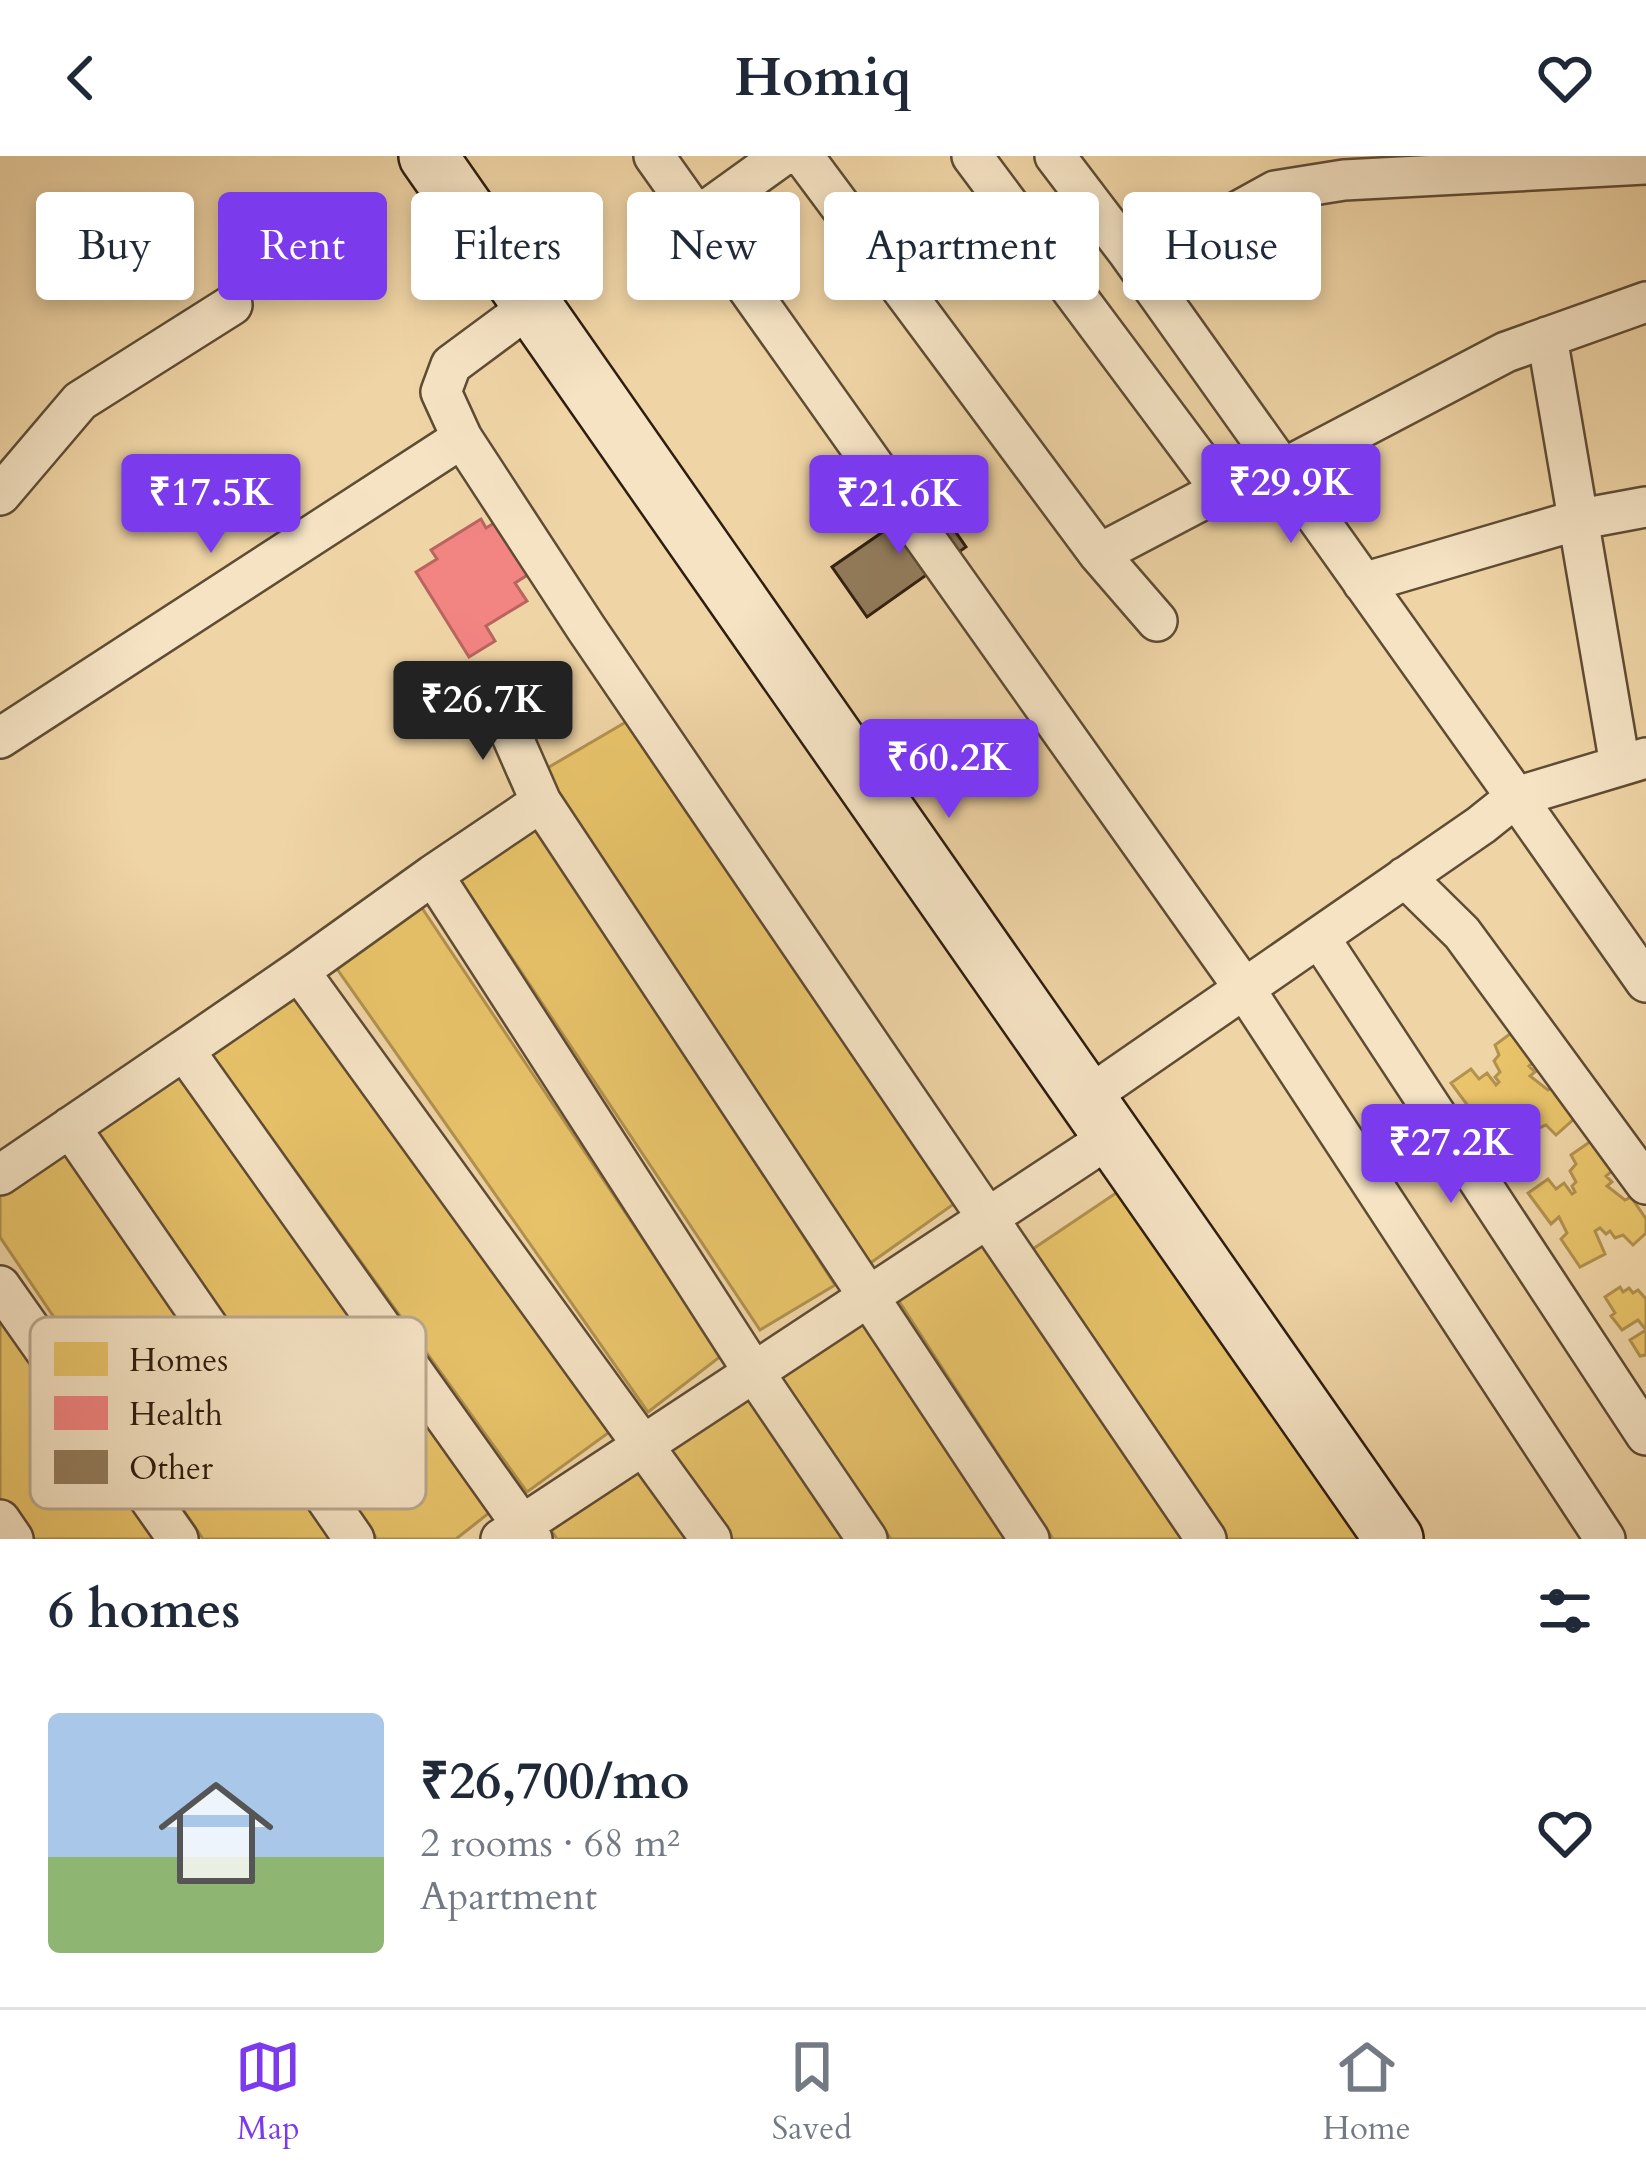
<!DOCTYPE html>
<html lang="en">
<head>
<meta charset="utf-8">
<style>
  body { margin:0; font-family:Cardo,serif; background:#f2f2f3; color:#1f2937; height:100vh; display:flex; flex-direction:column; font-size:45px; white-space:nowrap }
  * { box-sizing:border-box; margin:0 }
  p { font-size:39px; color:#747a83 }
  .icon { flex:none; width:66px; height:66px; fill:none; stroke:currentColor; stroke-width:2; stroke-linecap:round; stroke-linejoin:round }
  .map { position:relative; height:1383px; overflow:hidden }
  .side { display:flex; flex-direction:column; background:#fff; flex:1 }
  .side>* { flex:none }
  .hud { position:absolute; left:36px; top:36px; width:1575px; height:108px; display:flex; gap:24px }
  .price { position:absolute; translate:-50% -102px; padding:0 27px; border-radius:12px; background:#7c3aed; color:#fff; font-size:39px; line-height:78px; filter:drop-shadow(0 3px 6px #0008) }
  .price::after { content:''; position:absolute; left:50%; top:72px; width:36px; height:27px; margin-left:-18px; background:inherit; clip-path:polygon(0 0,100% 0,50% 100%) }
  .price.on { background:#222; color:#fff }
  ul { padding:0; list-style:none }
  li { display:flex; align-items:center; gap:36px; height:300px; padding:0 48px }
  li+li { border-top:3px solid #e0e1e3 }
  li span { display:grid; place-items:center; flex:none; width:336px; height:240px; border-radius:12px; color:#555 }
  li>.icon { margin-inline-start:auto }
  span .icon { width:144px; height:144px; fill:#fffc; stroke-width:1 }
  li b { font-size:51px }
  h2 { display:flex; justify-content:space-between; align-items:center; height:144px; padding:0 48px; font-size:51px }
  .pill { padding:0 42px; border-radius:12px; background:#fff; box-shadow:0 6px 18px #0003; font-size:42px; line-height:108px }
  .pill.on { background:#7c3aed; color:#fff }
  header { display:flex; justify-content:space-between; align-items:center; height:156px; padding:0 48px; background:#fff; font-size:54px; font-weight:700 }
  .tabs { display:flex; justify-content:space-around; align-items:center; height:168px; border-top:3px solid #e0e1e3; background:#fff; font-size:33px; color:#747a83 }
  .tabs a { display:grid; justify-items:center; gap:6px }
  .tabs .on { color:#7c3aed }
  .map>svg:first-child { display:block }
  .homes { fill:#e9c46a; stroke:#b1924f; stroke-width:3 }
  .health { fill:#f28482; stroke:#b86560; stroke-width:3 }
  .building { fill:#937d5d; stroke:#2f1e0f; stroke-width:3 }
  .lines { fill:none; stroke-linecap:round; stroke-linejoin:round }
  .street-casing { stroke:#5f4c34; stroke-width:44 }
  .secondary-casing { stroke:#2f1e0f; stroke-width:62 }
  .street { stroke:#f5e3c4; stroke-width:39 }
  .secondary { stroke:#f5e3c4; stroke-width:57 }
  .key { fill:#f5e3c4; stroke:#baa88e; stroke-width:3 }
  .key-label { font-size:33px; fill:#2f1e0f }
</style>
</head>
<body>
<header><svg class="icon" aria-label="back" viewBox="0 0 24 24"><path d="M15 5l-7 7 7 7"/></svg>Homiq<svg class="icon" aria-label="heart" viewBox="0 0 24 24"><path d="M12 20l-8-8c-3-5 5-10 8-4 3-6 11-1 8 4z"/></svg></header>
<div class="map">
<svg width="1646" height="1383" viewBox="0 0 1646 1383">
  <rect width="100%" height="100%" fill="#efd4a5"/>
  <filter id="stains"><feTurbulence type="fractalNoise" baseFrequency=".00167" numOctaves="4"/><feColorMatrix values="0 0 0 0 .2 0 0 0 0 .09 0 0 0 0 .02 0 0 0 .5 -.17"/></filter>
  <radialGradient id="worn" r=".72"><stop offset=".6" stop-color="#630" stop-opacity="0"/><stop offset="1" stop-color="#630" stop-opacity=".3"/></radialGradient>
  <path class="homes" d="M626 566 958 1045 862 1113 544 614Z
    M539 671 835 1129 760 1174 458 721Z
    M420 749 721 1200 648 1256 335 810Z
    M293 831 615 1272 527 1336 207 892Z
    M1514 875 1535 905 1529 910 1535 916 1530 920 1548 934 1554 931 1575 962 1556 979 1546 969 1539 972 1533 965 1529 968 1523 962 1519 965 1528 989 1503 1001 1484 973 1491 967 1482 951 1474 958 1451 927 1471 913 1479 923 1487 917 1496 929 1499 926 1495 921 1500 916 1494 905 1499 899 1495 889Z
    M179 909 494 1353 456 1383H377L90 968Z
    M1591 985 1612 1015 1606 1020 1612 1026 1607 1030 1625 1044 1631 1041 1646 1063V1077L1633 1089 1623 1079 1615 1082 1610 1075 1606 1078 1600 1072 1595 1075 1605 1098 1580 1111 1561 1083 1567 1077 1559 1061 1551 1068 1528 1037 1548 1023 1556 1033 1564 1027 1572 1038 1575 1036 1572 1030 1576 1026 1570 1015 1576 1008 1571 999Z
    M68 987 339 1383H203L0 1081V1028Z
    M1119 1035 1360 1383H1221L1024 1099Z
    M992 1078 1196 1383H1053L897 1142Z
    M1620 1131 1623 1136 1629 1132 1633 1137 1638 1134 1646 1143V1199L1640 1200 1630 1184 1646 1174 1638 1164 1622 1174 1611 1160 1615 1157 1605 1141Z
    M0 1145 165 1383H25L0 1346Z
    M863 1162 1014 1383H891L778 1216Z
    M758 1232 858 1383H722L663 1296Z
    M635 1307 687 1383H557L547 1368Z"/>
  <path class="health" d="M504 361 537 413 515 427 527 445 486 470 495 485 469 501 416 416 437 403 431 394 481 363 486 372Z"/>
  <path class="building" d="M932 342 966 391 867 461 832 411Z"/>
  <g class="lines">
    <defs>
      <path id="street" d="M654 0 1244 832 1605 1383
        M803 0 1099 398 1157 465
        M972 0 1221 334 1099 398
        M1055 0 1128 96 1208 72 1275 35 1344 24 1646 8
        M697 61 782 0
        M1128 96 1516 641 1646 602
        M532 149 451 209 441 236 462 282 586 472 1206 1383
        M1547 181 1620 609
        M1283 313 1506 196 1646 146
        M0 339 80 245 232 149
        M1363 427 1581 363 1646 351
        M494 539 541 646
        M0 582 462 282
        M433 719 541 646 1029 1383
        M1405 721 1462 777 1646 1028
        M1319 781 1646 1279
        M299 815 433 719 753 1215 867 1383
        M184 894 299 815 711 1383
        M1086 942 1481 669 1516 641 1646 826
        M70 971 354 1383
        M0 1019 184 894 532 1383
        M0 1130 178 1383
        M0 1364 13 1383
        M501 1383 1112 980"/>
      <path id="secondary" d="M428 0 1394 1383"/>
    </defs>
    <use href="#street" class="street-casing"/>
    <use href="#secondary" class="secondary-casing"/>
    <use href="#street" class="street"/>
    <use href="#secondary" class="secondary"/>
  </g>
  <rect x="30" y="1161" width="396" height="192" rx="18" class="key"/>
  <rect x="54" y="1186" width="54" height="34" fill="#e9c46a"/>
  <rect x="54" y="1240" width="54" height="34" fill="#f28482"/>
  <rect x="54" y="1294" width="54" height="34" fill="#937d5d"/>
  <g class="key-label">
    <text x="129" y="1215">Homes</text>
    <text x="129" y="1269">Health</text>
    <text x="129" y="1323">Other</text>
  </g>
  <rect width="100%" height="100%" filter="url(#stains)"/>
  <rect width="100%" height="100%" fill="url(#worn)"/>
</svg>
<b class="price" style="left:1291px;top:390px">₹29.9K</b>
<b class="price" style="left:211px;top:400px">₹17.5K</b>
<b class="price" style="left:899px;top:401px">₹21.6K</b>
<b class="price on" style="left:483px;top:607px">₹26.7K</b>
<b class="price" style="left:949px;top:665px">₹60.2K</b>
<b class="price" style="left:1451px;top:1050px">₹27.2K</b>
<div class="hud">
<a class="pill">Buy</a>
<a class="pill on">Rent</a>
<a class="pill">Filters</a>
<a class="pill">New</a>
<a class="pill">Apartment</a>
<a class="pill">House</a>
</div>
</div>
<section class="side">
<h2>6 homes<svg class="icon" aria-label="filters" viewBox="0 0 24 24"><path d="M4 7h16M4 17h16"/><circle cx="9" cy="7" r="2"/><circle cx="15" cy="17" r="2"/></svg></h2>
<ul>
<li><span style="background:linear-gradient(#a9c7e8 60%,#8fb573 0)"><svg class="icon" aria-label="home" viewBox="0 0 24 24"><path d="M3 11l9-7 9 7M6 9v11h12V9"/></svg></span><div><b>₹26,700/mo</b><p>2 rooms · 68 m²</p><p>Apartment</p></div><svg class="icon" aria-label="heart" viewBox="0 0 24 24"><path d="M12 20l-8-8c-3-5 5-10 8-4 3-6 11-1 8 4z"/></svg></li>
</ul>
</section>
<nav class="tabs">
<a class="on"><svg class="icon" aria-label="map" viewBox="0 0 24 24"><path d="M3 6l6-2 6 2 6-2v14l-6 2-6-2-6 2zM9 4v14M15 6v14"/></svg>Map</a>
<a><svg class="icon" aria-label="saved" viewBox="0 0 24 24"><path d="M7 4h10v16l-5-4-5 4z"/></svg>Saved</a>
<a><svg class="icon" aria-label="home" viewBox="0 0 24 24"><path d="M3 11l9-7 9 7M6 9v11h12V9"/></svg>Home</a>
</nav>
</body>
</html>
